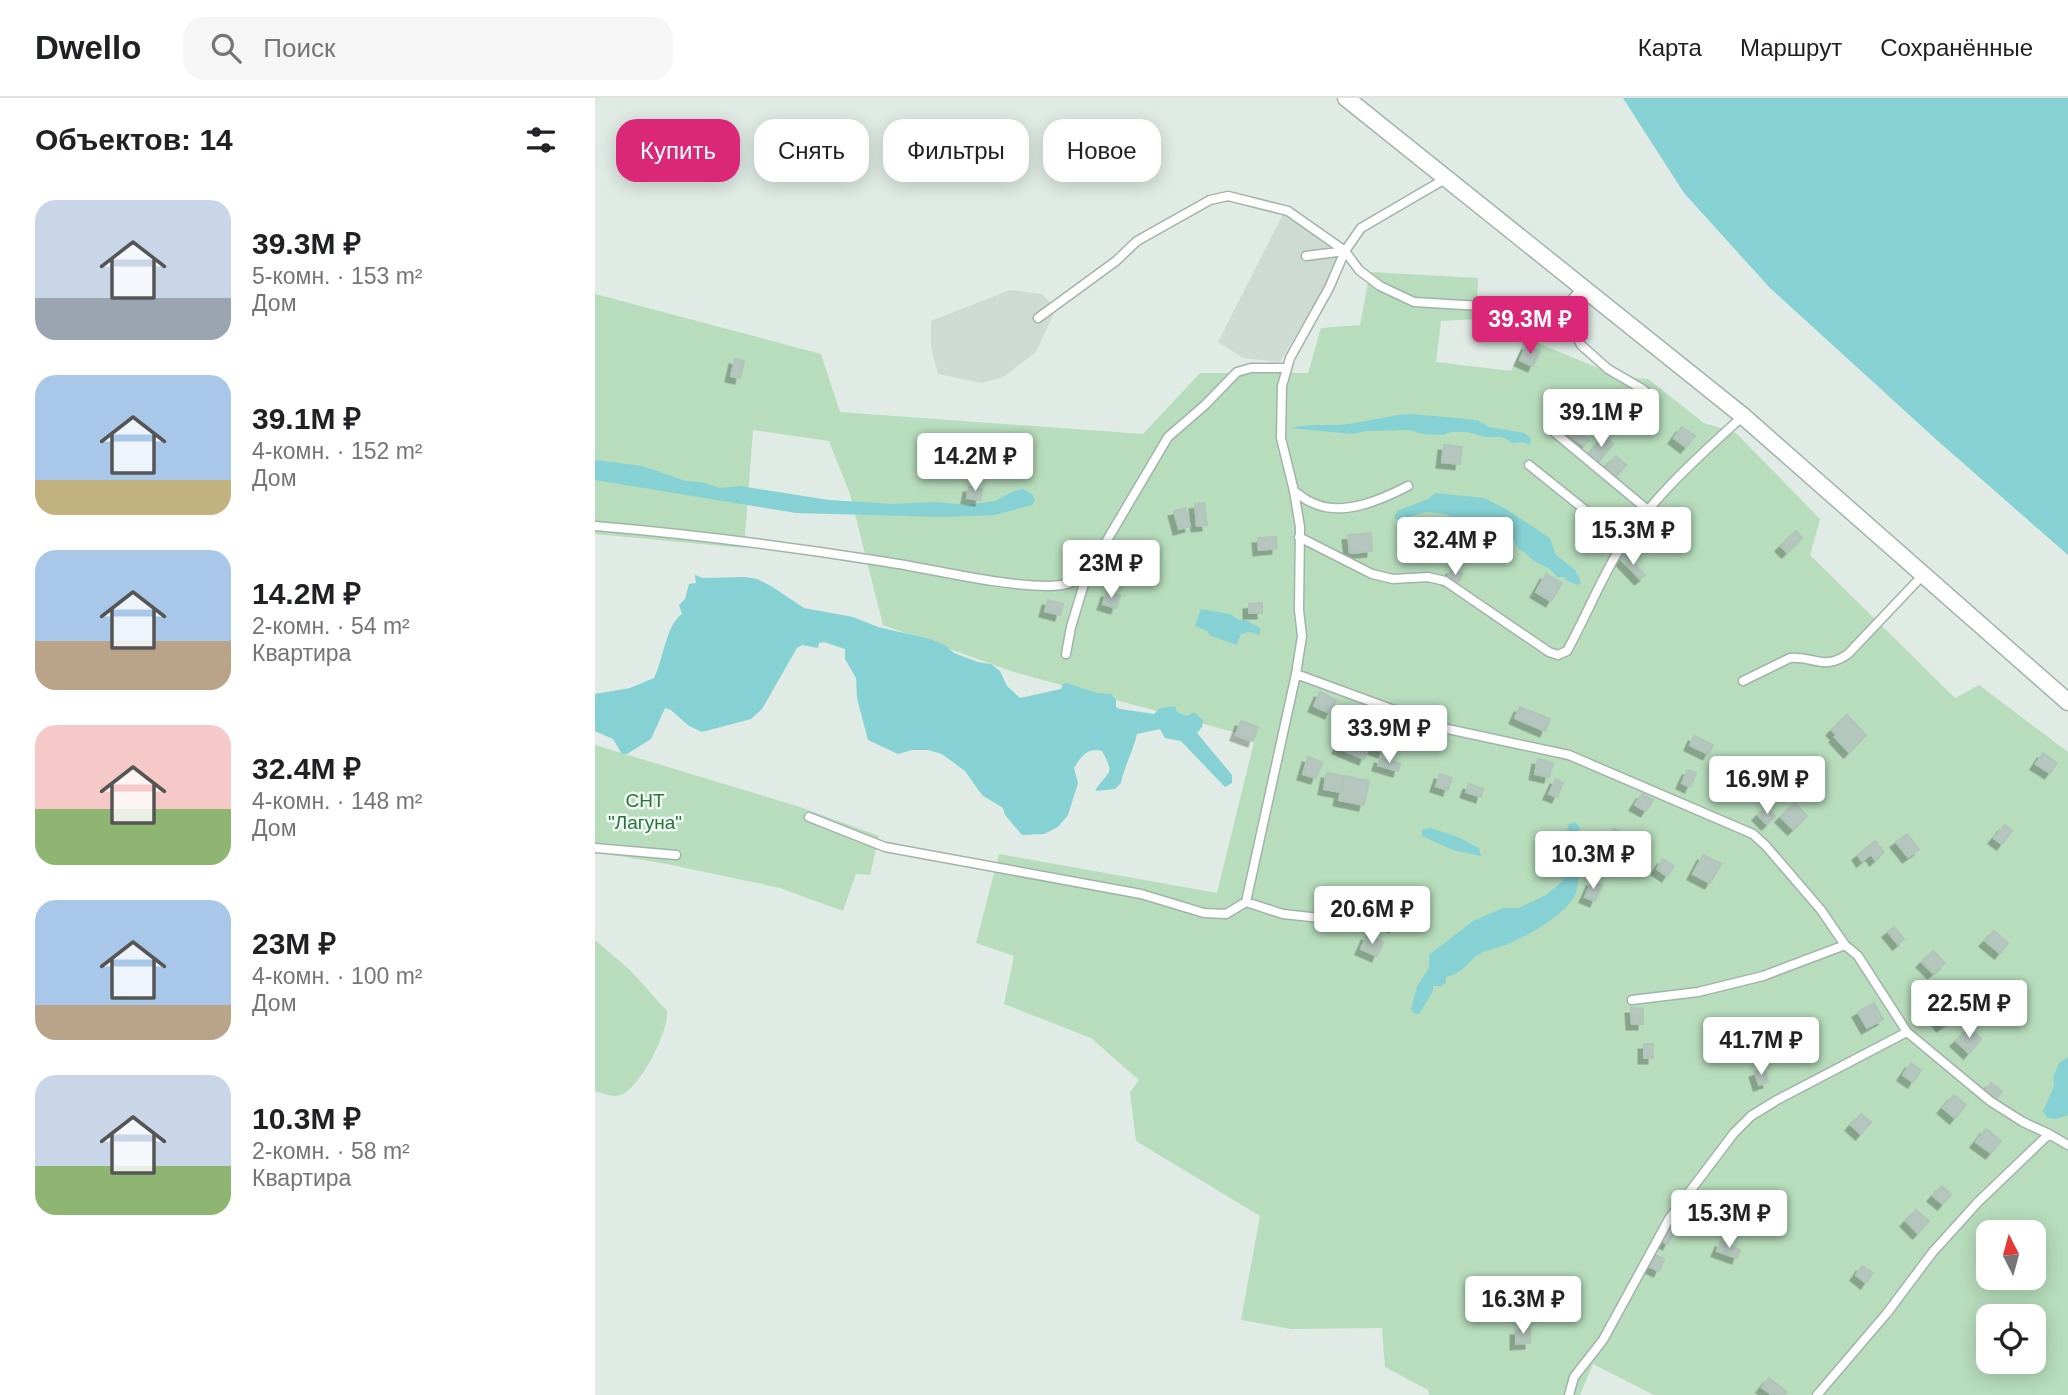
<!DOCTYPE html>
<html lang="ru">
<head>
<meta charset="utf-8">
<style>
  body { margin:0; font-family:Helvetica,sans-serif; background:#f6f6f6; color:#202124; height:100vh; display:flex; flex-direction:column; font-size:26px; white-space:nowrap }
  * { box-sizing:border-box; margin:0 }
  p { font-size:23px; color:#757577 }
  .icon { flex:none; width:38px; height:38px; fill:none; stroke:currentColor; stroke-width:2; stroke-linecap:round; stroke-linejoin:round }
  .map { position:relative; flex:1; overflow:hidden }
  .drawer { display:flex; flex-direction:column; background:#fff; width:595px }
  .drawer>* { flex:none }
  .top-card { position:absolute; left:21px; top:21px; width:665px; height:63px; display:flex; gap:14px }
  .needle { width:46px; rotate:354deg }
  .fabs { position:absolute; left:1381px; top:1122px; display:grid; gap:14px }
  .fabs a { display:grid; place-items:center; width:70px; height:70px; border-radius:14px; background:#fff; box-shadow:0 4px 18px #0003; font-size:35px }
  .price { position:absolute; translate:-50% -60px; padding:0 16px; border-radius:7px; background:#fff; color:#222; font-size:23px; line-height:46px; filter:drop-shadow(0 2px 4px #0008) }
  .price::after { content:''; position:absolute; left:50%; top:42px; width:21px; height:16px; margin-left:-10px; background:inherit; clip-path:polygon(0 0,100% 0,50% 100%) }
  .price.on { background:#db2777; color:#fff }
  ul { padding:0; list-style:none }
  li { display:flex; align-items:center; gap:21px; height:175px; padding:0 35px }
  li span { display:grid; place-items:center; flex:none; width:196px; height:140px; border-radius:21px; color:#555 }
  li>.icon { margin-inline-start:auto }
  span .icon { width:84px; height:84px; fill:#fffc; stroke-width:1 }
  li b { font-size:30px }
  h2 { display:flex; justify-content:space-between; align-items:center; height:84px; padding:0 35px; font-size:30px }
  .tag { padding:0 24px; border-radius:21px; background:#fff; box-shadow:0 4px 18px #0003; font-size:24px; line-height:63px }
  .tag.on { background:#db2777; color:#fff }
  header { display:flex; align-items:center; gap:42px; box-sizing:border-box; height:98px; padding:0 35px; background:#fff; border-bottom:2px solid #e0e0e0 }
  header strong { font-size:33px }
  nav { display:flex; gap:38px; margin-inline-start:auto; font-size:24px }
  .search { width:490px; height:63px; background:#f6f6f6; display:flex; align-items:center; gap:18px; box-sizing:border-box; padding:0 24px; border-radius:21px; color:#757577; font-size:26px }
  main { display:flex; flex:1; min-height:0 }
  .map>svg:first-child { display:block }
  .built { fill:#cddbd3 }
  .green { fill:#b7ddbc; fill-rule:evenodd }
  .water { fill:#85d1d3 }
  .building { fill:#b4c6bd; stroke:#b1c5ba; stroke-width:2; filter:url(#shadow) }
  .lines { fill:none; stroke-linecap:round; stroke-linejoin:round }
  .lane-casing { stroke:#a2b3aa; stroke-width:11 }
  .street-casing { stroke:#a2b3aa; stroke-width:19 }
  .lane { stroke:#fff; stroke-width:8 }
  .street { stroke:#fff; stroke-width:16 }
  .labels { text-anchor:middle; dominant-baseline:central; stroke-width:5; stroke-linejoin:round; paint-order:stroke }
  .park-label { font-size:19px; fill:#29743c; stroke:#f0f8f3 }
</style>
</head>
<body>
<header>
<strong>Dwello</strong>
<div class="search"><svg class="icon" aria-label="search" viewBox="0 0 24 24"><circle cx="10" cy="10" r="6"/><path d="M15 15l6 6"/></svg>Поиск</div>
<nav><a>Карта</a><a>Маршрут</a><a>Сохранённые</a></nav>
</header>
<main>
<section class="drawer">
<h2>Объектов: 14<svg class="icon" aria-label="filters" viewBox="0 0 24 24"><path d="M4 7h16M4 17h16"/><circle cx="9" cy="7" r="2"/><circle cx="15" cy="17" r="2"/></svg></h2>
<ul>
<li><span style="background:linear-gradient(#c9d6e8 70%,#9aa5b1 0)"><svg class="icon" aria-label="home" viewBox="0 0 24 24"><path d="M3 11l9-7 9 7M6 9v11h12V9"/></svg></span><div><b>39.3M ₽</b><p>5-комн. · 153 m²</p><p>Дом</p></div></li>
<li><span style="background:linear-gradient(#a9c7e8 75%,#c2b280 0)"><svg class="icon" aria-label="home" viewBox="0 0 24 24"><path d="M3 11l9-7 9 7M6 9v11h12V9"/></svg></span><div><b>39.1M ₽</b><p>4-комн. · 152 m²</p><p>Дом</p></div></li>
<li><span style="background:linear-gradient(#a9c7e8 65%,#b9a48a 0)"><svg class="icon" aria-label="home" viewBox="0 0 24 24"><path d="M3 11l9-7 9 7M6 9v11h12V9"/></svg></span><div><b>14.2M ₽</b><p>2-комн. · 54 m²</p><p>Квартира</p></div></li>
<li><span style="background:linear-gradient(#f6c9c9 60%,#8fb573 0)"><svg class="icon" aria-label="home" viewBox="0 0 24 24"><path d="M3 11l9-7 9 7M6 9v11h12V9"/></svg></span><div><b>32.4M ₽</b><p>4-комн. · 148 m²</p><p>Дом</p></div></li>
<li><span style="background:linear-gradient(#a9c7e8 75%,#b9a48a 0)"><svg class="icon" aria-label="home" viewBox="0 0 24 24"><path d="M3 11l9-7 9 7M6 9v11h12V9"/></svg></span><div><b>23M ₽</b><p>4-комн. · 100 m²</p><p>Дом</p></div></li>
<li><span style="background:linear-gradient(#c9d6e8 65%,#8fb573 0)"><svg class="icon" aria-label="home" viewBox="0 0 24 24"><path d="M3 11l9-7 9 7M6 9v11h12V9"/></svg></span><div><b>10.3M ₽</b><p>2-комн. · 58 m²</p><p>Квартира</p></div></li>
</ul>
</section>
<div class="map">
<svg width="1473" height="1297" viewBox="0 0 1473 1297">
  <defs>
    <filter id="shadow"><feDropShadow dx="-5.5" dy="5.5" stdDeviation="0" flood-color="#0004"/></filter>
  </defs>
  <rect width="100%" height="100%" fill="#dfebe4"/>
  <path class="built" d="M689 114 750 153 685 264 648 260 623 244Z
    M415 192 447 196 461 211 441 254 408 279 387 285 343 276 336 249V223Z"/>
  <path class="green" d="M775 174 883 180 882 221 846 223 841 264 916 273 931 240 1022 278 1053 281 1109 325 1141 335 1225 421 1215 457 1360 600 1384 587 1473 654V1297H1059L998 1266 985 1297H834L833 1292 790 1269 787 1230 696 1231 646 1222 665 1118 541 1043 535 994 544 982 496 940 409 906 419 858 381 845 404 756 622 795 660 640 419 574 288 527 255 396 234 343 158 332 149 450 0 436V196L226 256 245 314 548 336 605 275H713L726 230 765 227ZM1393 1134H1438V1180H1393ZM1393 1218H1438V1264H1393Z
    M0 647 202 708 284 738 275 777 261 776 248 813 185 790 72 766 0 754Z
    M0 842 35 872 72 913C74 933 46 987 28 996 19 1001 8 995 0 993Z"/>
  <path class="water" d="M1028 0H1473V457L1344 344 1175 190 1089 95Z
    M816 316 882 322 894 329 929 335 936 340 934 347 927 344 918 345 907 339H890L873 334H856L848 337 828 336 814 332 771 333 757 336 695 330C712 326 727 327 744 327 768 325 792 317 816 316Z
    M0 362 47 368 91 383 106 384 125 390 145 388 234 402 297 406 342 404 372 407 400 403 419 393 428 391 437 396 440 402 437 407 400 417 348 419 201 415 0 382Z
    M840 395 889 400 909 410 955 440 961 457 981 473 986 485 983 487 972 483 969 479H962C953 465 939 468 930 454L924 452 919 443 907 434 876 429 850 416 831 414 803 422 799 420 802 413 833 401Z
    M100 477 108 480 150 479 162 481 176 488 209 510 258 519 283 529 335 541 350 547 359 555 383 564 396 566 405 573 412 588 425 600 466 591 468 586 472 585 502 595 516 596 521 602V609L525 611 559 616 565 610 580 608 582 614 592 618 599 614 608 622 607 629 602 635 637 677V685L630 689 586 643 570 640 565 631 542 636C538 653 529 669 526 685L520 691 500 693C513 672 521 678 507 653 492 649 486 659 479 670L483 685 473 717 463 729 449 736 427 737 410 717 408 710 387 697 370 673 347 656 333 652H317L303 656 273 642 262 600 261 580 250 561V551L229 544 224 545 223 550 207 547 202 550 167 611 156 621 107 634 94 628 76 612 70 610 56 641 32 656H27L18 641 0 633V596L35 590 59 580C68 563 71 526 87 516L84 507 90 501 94 486 101 485Z
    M606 511 635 516 644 522H650L665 530V537L654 534 646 536 642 547 616 538 612 533 600 528Z
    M980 724 984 728C985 749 987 774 981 794 975 815 932 838 913 846 904 850 894 851 886 855 873 862 868 876 851 879V885L846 888H838V893L824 916 818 915 816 911 822 888 834 870V857L878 823 908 810H924L951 797 967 784 973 761 971 735 974 726Z
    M835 730 863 739 884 750 886 758 858 752 827 738V732Z
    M1473 959V1017L1462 1021 1452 1020 1448 1013 1459 988 1458 980 1464 965Z"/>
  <path class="building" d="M932 247 945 253 938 268 925 262Z
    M140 261 149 263 145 280 136 278Z
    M1087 329 1100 338 1091 349 1079 340Z
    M979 332 994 342 989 348 975 338Z
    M1010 338 1018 346 1003 364 994 356Z
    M849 347 867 349 865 366 847 364Z
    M1021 358 1031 367 1020 380 1010 371Z
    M374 389 387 391 385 402 372 400Z
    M609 405 612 427 602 428 600 406Z
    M590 410 595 428 584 431 579 413Z
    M879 433 897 441 892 452 873 444Z
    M1201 433 1207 440 1192 454 1186 448Z
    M776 435 777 453 755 455 753 437Z
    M681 439 682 450 664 452 663 440Z
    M1030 457 1050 477 1045 481 1026 461Z
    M857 471 867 476 863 486 852 481Z
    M951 476 967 485 956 503 941 494Z
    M512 494 525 498 521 510 508 506Z
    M453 502 468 506 465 517 450 513Z
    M667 505V515H654V506Z
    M725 594 741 602 735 615 719 608Z
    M925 609 955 621 950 633 920 620Z
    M1252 617 1271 637 1254 654 1240 639 1242 637 1237 632Z
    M779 621 798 629 788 654 775 649 783 630 777 627Z
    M646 623 663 629 658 643 641 637Z
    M1099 638 1118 647 1113 656 1095 647Z
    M746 643 773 652 769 661 743 650Z
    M1448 655 1462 665 1455 675 1441 666Z
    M713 659 727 664 721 680 708 676Z
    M785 660 805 666 803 673 783 667Z
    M943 661 958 665 954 679 940 676Z
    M1093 672 1101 675 1095 689 1087 685Z
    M732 675 749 678 746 694 729 691Z
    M845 676 857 680 853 692 841 688Z
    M749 678 774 683 769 707 744 702Z
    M961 681 968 685 962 699 954 696Z
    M874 686 888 691 886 699 871 694Z
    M1047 696 1058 702 1051 713 1040 707Z
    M1200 705 1212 718 1198 731 1186 719Z
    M1171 709 1180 718 1172 726 1163 717Z
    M1410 727 1417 733 1407 746 1399 740Z
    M1019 731 1033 738 1028 747 1014 739Z
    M1312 736 1324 751 1313 759 1301 744Z
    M1280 743 1289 754 1280 762 1276 756 1267 763 1263 757Z
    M1108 757 1126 766 1115 785 1098 776Z
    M1068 761 1079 768 1072 778 1062 771Z
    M997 783 1007 787 1000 803 990 799Z
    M798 811 807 821 799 829 790 819Z
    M1299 829 1309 841 1303 846 1293 834Z
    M1399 833 1413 845 1405 855 1390 843Z
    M772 837 788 844 782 858 766 851Z
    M1338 853 1350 865 1338 875 1327 864Z
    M1279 905 1288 921 1272 930 1263 914Z
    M1351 907 1360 919 1347 928 1338 916Z
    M1036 910 1048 911V926H1037Z
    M1374 930 1386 941 1374 955 1361 943Z
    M1049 946H1058V960H1049Z
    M1316 965 1326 972 1318 984 1308 977Z
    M1169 971 1173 984 1164 987 1160 974Z
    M1396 985 1407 993 1401 1001 1390 993Z
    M1359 997 1371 1007 1360 1020 1348 1010Z
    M1266 1016 1276 1024 1266 1036 1256 1027Z
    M1391 1031 1406 1043 1396 1055 1381 1044Z
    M1347 1088 1356 1096 1348 1106 1338 1098Z
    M1321 1112 1334 1123 1323 1135 1311 1123Z
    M1076 1125 1082 1128 1073 1146 1067 1143Z
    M1126 1144 1145 1152 1142 1160 1122 1153Z
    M1060 1157 1069 1161 1064 1173 1055 1169Z
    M1267 1168 1278 1175 1271 1185 1261 1177Z
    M935 1231V1245L921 1246V1232Z
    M1174 1280 1192 1294 1189 1297H1177L1167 1289Z"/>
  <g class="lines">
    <defs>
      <path id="lane" d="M850 81 766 130 750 153 734 190 695 260 687 288 686 340 699 393 705 429 704 512 707 538 701 576 848 630 974 657 1158 736 1171 748 1226 812 1250 847 1263 858 1312 934 1395 1003 1428 1024 1454 1036 1473 1047
        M711 158 750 153
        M968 213 986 247 1013 271 1049 292
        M443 220 521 163 542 143 615 102 633 98 693 113 750 153 764 172 785 188 819 204 968 213 987 189
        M953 329 1054 413
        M934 367 1030 444
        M699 393C705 397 711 403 718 405 748 419 786 402 813 388
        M0 428C95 436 190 448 285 463 340 471 397 487 453 488 469 488 479 485 492 476L573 339 610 307 642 274 656 270H692
        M704 439 777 476 798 481 833 479 850 483 954 554 963 557 972 553C989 522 1003 488 1021 457 1051 405 1104 358 1148 318
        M471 556 476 529 492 476
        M1148 583 1195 560C1221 558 1228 573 1253 556L1328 477
        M214 719 290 749 546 796 609 815 631 816 651 804 701 576
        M0 750 81 757
        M651 804 688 816 744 822
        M1037 902 1103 894 1168 878 1250 847
        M974 1297 979 1279 1008 1242 1074 1121 1139 1035 1156 1018 1182 1002 1312 934
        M1222 1297 1292 1215 1337 1155 1383 1104 1454 1036"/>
      <path id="street" d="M751 0 1148 318 1473 604"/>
    </defs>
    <use href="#lane" class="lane-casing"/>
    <use href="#street" class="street-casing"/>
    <use href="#lane" class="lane"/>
    <use href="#street" class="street"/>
  </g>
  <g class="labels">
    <g class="park-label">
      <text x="50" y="702">СНТ<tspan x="50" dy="22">"Лагуна"</tspan></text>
    </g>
  </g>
</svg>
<div class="fabs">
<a><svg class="needle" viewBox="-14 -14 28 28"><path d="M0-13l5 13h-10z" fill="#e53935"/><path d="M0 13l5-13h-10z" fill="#757577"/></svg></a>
<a><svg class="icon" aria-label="locate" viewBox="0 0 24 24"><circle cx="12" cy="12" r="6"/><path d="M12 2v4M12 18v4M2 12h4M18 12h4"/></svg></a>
</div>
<b class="price on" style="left:935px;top:258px">39.3M ₽</b>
<b class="price" style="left:1006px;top:351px">39.1M ₽</b>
<b class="price" style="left:380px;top:395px">14.2M ₽</b>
<b class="price" style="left:1038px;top:469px">15.3M ₽</b>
<b class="price" style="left:860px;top:479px">32.4M ₽</b>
<b class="price" style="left:516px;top:502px">23M ₽</b>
<b class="price" style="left:794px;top:667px">33.9M ₽</b>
<b class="price" style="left:1172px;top:718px">16.9M ₽</b>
<b class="price" style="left:998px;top:793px">10.3M ₽</b>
<b class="price" style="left:777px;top:848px">20.6M ₽</b>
<b class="price" style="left:1374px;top:942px">22.5M ₽</b>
<b class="price" style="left:1166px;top:979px">41.7M ₽</b>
<b class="price" style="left:1134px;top:1152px">15.3M ₽</b>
<b class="price" style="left:928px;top:1238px">16.3M ₽</b>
<div class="top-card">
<a class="tag on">Купить</a>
<a class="tag">Снять</a>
<a class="tag">Фильтры</a>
<a class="tag">Новое</a>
</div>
</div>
</main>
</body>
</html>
